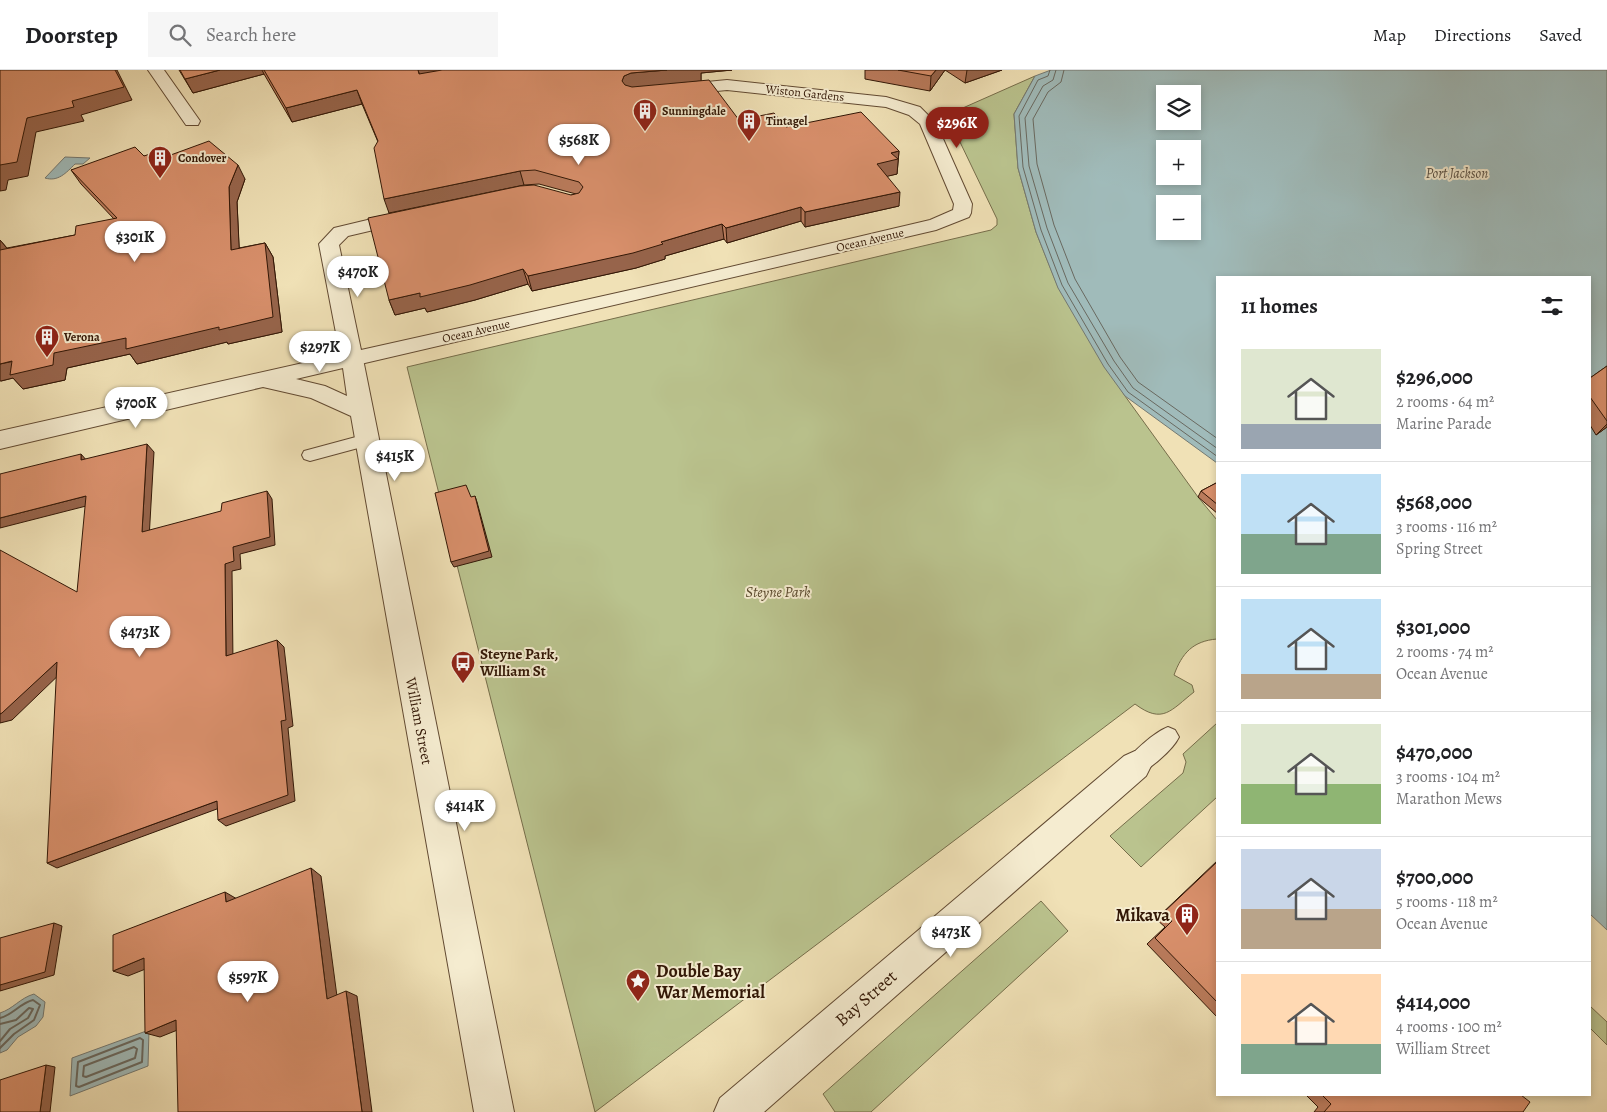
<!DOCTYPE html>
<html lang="en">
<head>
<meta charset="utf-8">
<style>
  body { margin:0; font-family:Alegreya,serif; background:#f6f6f6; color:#202124; height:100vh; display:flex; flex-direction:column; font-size:19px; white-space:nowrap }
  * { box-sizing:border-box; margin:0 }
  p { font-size:16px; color:#757577 }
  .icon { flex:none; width:28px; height:28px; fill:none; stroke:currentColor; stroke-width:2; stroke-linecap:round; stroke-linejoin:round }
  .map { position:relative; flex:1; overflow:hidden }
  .side { position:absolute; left:1216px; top:206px; width:375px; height:820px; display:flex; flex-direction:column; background:#fff; border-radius:0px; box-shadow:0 2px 8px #0003 }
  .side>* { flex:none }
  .controls { position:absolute; left:1156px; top:15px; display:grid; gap:10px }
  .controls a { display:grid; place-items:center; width:45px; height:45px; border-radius:0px; background:#fff; box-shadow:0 2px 8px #0003; font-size:25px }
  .price { position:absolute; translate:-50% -42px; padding:0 11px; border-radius:18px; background:#fff; color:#222; font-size:16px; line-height:32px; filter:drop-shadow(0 1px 2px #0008) }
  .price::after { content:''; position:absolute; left:50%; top:30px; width:15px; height:11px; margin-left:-8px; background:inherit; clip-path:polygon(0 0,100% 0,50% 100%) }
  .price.active { background:#8f2418; color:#fff }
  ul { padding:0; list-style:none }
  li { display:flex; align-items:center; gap:15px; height:125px; padding:0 25px }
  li+li { border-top:1px solid #e0e0e0 }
  li span { display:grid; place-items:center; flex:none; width:140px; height:100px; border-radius:0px; color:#555 }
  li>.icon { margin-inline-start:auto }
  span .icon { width:60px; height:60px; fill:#fffc; stroke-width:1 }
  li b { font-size:21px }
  h2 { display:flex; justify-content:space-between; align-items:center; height:60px; padding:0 25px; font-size:21px }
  header { display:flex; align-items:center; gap:30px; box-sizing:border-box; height:70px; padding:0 25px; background:#fff; border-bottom:1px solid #e0e0e0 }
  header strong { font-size:24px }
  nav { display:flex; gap:28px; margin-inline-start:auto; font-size:18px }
  .search { width:350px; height:45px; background:#f6f6f6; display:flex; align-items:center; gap:12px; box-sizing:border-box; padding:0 18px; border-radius:0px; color:#757577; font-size:19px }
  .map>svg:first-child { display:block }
  .green { fill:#bac38e; stroke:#766d4a }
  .water { fill:#a0bbba; stroke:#747972; fill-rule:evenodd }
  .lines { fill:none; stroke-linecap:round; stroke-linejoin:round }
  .shore-far1 { stroke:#696960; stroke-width:1 }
  .shore { stroke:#696960; stroke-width:2 }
  .service-casing { stroke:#624a32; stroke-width:2 }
  .minor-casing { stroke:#624a32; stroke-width:2 }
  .tertiary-casing { stroke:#624a32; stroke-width:2 }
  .service { fill:#f5ecd0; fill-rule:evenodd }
  .minor { fill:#f5ecd0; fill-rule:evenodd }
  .tertiary { fill:#f5ecd0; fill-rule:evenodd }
  .wall { fill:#ba7b5c; stroke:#321706 }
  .shaded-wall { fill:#97644b; stroke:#321706 }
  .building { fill:#d88f6b; stroke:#321706 }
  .labels { text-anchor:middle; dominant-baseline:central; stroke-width:4; stroke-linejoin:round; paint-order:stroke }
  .far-street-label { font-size:12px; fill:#321706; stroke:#f5ecd0 }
  .far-poi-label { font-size:12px; font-weight:bold; fill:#321706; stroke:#f5ecd0; text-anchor:start }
  .far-water-label { font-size:14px; font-style:italic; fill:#585045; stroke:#f5ecd0 }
  .park-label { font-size:15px; font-style:italic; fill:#5b4b2f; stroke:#f5ecd0 }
  .poi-label { font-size:15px; font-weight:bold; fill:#321706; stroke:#f5ecd0; text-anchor:start }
  .street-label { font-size:15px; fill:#321706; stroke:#f5ecd0 }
  .near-poi-label { font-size:18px; font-weight:bold; fill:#321706; stroke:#f5ecd0; text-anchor:end }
  .near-street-label { font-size:18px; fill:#321706; stroke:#f5ecd0 }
</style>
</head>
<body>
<header>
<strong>Doorstep</strong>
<div class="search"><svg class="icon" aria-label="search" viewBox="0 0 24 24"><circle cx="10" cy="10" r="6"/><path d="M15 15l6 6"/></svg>Search here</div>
<nav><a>Map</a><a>Directions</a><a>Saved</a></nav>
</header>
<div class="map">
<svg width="1607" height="1042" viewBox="0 0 1607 1042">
  <rect width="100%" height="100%" fill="#f0e1b6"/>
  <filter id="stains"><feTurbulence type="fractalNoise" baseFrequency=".004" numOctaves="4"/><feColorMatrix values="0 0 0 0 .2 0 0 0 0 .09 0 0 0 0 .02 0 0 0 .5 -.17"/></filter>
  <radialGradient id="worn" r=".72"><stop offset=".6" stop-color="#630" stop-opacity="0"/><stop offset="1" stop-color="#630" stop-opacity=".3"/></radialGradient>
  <path class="green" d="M1035 6 1014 44 1018 98 1036 162 1058 217 1125 326 1198 427 1217 450V569C1193 571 1182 583 1174 605L1192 615 1194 622C1171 640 1163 655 1135 634L595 1042 407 297 991 160 997 155V149L947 45Z
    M1217 653V727L1141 797 1110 766 1183 703 1186 692 1183 684Z
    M1041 831 1068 861 871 1042H835L823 1024Z
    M1590 936 1607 952V975L1590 958Z"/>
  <path class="water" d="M1051 0H1607V860L1590 844V208H1218L1217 393 1125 326 1104 297 1058 218 1036 162 1018 98 1014 44 1035 6ZM1165 24H1192V51H1165ZM1165 79H1192V106H1165ZM1165 134H1192V161H1165Z
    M65 87 90 88 83 94H75C66 103 58 112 45 108Z
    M34 924 45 932 43 947 36 956 18 967 7 980 0 983V943C13 939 20 928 34 924Z
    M149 960 148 996 70 1026 72 988Z"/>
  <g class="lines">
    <path class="shore-far1" d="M1050 0 1048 6 1038 10 1019 46 1023 97 1041 160 1062 215 1108 294 1128 322 1218 387
      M1056 0 1053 10 1043 16 1025 48 1029 96 1047 158 1068 213 1114 291 1133 318 1218 379
      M1064 0 1061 12 1048 22 1033 49 1037 94 1054 155 1075 209 1120 287 1138 312 1218 369"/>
    <path class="shore" d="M0 948C13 945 20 933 33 930L40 935 34 950 14 964 0 978
      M0 954 16 950 29 938 33 939 28 948 10 959 0 971
      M140 968 143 970 142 992 79 1017 76 1016 78 992Z
      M134 977 137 979 135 988 86 1007 83 1006 84 996Z"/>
    <defs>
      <path id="service" d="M367 364 373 366 375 370 373 374 310 391 304 389 302 385 304 381Z
        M1168 657 1175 660 1179 667C1173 680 1148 701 1135 706L1127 703 1124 696C1130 683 1155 662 1168 657Z"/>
      <path id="minor" d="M148 0H164L200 51 198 55H186Z
        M727 10 886 27 920 37 936 53 972 134 971 143 969 147 936 160 352 296 344 294 341 289 319 174 334 158 405 141 412 143 415 147 412 151 348 166 339 175 361 280 675 210 930 150 953 140 954 134 920 54 909 45 886 37 727 20 676 25 670 23 668 20 670 17 676 15Z
        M1135 681 1146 686 1151 696 1146 706 764 1042H714L720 1028 1124 686Z"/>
      <path id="tertiary" d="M352 282 360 284 363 289 514 1042H474L351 346 311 328 263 317 0 379V361ZM343 298 347 326 325 316 296 309Z"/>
    </defs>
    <use href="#service" class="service-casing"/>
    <use href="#minor" class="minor-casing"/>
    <use href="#tertiary" class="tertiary-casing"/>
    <use href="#service" class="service"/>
    <use href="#minor" class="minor"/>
    <use href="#tertiary" class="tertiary"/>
  </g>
  <path class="wall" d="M179 0H732L701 3V10L739 50 786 57 899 81 897 104 887 106 899 136 805 157 801 151 727 173 724 169 665 186V189L636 198 532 221 528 214 475 230 427 242 425 238 395 245 389 230 571 125 576 124 539 114 524 115 389 143 378 72 362 34 292 52 264 4 193 23Z
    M865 0H1002L965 13 945 0 930 21 865 9Z
    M144 86H168L245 109 237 132 239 178 265 173 273 187 282 262 228 274 227 272 137 294 130 284 67 298 65 310 23 319 13 308 1 311 0 170 7 178 75 165 114 149 81 114 71 100Z
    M1607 296V357L1596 365 1590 355V308Z
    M1218 412V444L1198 427 1201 421Z
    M1218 790V948L1147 874 1165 857 1156 849Z
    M1306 1025H1521L1523 1042H1314L1318 1037Z"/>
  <path class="shaded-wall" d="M115 0H117L132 30 81 45 84 51 36 62 28 106 8 110 6 120 0 121V95L27 48 72 31Z
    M220 0H262L264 4 193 23 185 9Z
    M418 0H448L424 18Z
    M667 0H732L701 3V11L626 20 622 11 624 6 631 3Z
    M936 0H945L930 21 931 6Z
    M967 0H1002L965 13Z
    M357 20 362 34 292 52 286 38Z
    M899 81 897 104 876 109 877 94 891 83Z
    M238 95 245 109 237 132 240 194 231 180 229 117Z
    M520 101 524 115 389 143 384 129Z
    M900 122 899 136 805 157V142Z
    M801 137V151L727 173 726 158Z
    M722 154 724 169 665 186V189L636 198 532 221 528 206 661 172Z
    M0 170 10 182 0 186Z
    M265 173 273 187 282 262 228 274 227 272 137 294 130 284 67 298 65 310 23 319 13 308 1 311H0V294L54 283Z
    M523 199 528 214 475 230 427 242 425 238 395 245 389 230Z
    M1607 354V357L1596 365Z
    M147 374 154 382 149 469 142 462Z
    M81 384 88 392 81 390Z
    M267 421 272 429 275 475 240 484 241 499 232 501 233 593 226 586 225 494 233 477Z
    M86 426 94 434 0 458V448Z
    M475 426 477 432 492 487 454 497 451 492Z
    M277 570 284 577 293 656 288 658 295 731 226 756 218 750 281 651Z
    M57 592 66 598 12 650 0 653V644Z
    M217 731 225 736 57 798 47 793Z
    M311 798 321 806 338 934 327 929Z
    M225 822 237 829 226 832Z
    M54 853 62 856 54 905 0 921V915Z
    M144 888 158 894 128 906 113 901Z
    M346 921 357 926 372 1042H362Z
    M176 950 190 955 160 967 145 963Z
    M46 995 55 997 50 1042H40Z"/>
  <path class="building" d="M0 0H115L124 17 72 31 74 37 27 48 17 92 0 95Z
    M180 0H220L185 9Z
    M264 0H418L419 4 442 0H667L631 3 624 6 622 11 625 15 632 17 709 10 739 50 774 43 786 57 861 42 899 81 891 83 898 89 877 94 900 122 805 142 801 137 726 158 722 154 661 172 663 174 633 183 528 206 523 199 470 215 420 227V223L389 230 368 148 520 116 534 115 571 125 579 123 583 117 579 112 535 100 520 101 384 129 374 78 378 71 357 20 286 38Z
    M898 0H936L931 6Z
    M209 71 238 95 229 117 231 180 265 173 273 247 219 260V257L126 279V268L54 283 53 295 10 305 12 291 0 294V180L75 165 76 156 117 148 71 100 135 77 144 86 162 80 168 86Z
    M1607 296V351L1590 327V308Z
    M147 374 142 462 221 441 222 433 267 421 270 467 233 477 234 491 225 494 226 586 277 570 286 650 281 651 288 725 218 750 217 731 47 793 57 592 2 643 0 644V480L77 522 86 426 0 448V404L81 384V390Z
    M1218 412V435L1201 421Z
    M466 415 471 427 475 426 489 481 451 492 435 423Z
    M1218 791V933L1155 868 1172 851 1164 842Z
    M311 798 327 929 346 921 362 1042H178L176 950 145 963 144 888 113 901V865L225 822 226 832Z
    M54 853 45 902 0 915V868Z
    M46 995 40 1042H0V1010Z
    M1322 1025H1521L1530 1032 1523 1042H1324L1331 1034Z"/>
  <defs>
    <symbol id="building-pin" viewBox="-11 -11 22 30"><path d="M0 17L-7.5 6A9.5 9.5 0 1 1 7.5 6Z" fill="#8f2418" stroke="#f5ecd0"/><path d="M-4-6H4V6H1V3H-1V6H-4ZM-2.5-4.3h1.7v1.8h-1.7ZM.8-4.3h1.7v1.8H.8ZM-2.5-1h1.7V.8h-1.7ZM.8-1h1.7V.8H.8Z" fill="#fff"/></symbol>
    <symbol id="bus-pin" viewBox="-11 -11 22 30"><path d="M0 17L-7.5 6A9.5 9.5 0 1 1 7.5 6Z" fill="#8f2418" stroke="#f5ecd0"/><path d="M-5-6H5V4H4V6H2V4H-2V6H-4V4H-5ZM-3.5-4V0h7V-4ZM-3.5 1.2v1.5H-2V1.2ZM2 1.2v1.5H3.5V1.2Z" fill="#fff"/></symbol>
    <symbol id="sight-pin" viewBox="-11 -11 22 30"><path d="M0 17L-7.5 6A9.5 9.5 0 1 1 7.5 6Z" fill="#8f2418" stroke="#f5ecd0"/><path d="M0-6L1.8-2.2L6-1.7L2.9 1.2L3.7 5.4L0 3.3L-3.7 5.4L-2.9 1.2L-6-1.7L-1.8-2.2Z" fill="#fff"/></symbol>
  </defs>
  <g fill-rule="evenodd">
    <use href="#building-pin" x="631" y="27" width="28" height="38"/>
    <use href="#building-pin" x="735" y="37" width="28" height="38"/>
    <use href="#building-pin" x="146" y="74" width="28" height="38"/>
    <use href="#building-pin" x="33" y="253" width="28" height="38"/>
    <use href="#bus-pin" x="449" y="579" width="28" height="38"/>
    <use href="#building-pin" x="1173" y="831" width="28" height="38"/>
    <use href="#sight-pin" x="624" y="897" width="28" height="38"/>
  </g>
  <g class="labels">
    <g class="far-street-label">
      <text transform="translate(805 23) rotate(6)">Wiston Gardens</text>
      <text transform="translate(870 170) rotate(-13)">Ocean Avenue</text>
      <text transform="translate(476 261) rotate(-13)">Ocean Avenue</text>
    </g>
    <g class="far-poi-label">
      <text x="662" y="41">Sunningdale</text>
      <text x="766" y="51">Tintagel</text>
      <text x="178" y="88">Condover</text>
      <text x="64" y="267">Verona</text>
    </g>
    <g class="far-water-label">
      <text x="1457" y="103">Port Jackson</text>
    </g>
    <g class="park-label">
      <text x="778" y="522">Steyne Park</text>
    </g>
    <g class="poi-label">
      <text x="480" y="584">Steyne Park,<tspan x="480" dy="17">William St</tspan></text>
    </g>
    <g class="street-label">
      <text transform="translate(419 651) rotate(79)">William Street</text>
    </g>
    <g class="near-poi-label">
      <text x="1170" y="845">Mikava</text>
      <text x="656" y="901" text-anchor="start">Double Bay<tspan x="656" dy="21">War Memorial</tspan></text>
    </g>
    <g class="near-street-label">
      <text transform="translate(866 928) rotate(-41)">Bay Street</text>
    </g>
  </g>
  <rect width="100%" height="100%" filter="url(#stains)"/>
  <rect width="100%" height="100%" fill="url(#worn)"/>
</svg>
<div class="controls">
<a><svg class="icon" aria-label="layers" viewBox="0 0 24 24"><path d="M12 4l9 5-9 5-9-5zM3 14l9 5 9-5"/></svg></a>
<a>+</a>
<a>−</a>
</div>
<b class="price active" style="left:957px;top:79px">$296K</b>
<b class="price" style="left:579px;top:96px">$568K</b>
<b class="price" style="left:135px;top:193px">$301K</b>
<b class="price" style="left:358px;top:228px">$470K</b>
<b class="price" style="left:320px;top:303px">$297K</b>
<b class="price" style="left:136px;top:359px">$700K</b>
<b class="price" style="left:395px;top:412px">$415K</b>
<b class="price" style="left:140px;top:588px">$473K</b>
<b class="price" style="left:465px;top:762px">$414K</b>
<b class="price" style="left:951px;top:888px">$473K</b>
<b class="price" style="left:248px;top:933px">$597K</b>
<section class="side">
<h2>11 homes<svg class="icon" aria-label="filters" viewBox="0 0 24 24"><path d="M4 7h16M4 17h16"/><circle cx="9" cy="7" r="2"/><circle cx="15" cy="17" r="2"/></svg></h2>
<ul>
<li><span style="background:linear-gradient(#dfe7d0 75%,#9aa5b1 0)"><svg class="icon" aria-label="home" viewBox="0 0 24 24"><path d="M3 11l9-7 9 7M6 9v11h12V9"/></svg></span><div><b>$296,000</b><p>2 rooms · 64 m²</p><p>Marine Parade</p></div></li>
<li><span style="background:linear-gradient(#bfe0f5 60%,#7fa58c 0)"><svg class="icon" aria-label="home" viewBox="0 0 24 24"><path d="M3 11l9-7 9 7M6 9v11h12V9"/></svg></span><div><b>$568,000</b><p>3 rooms · 116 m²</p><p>Spring Street</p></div></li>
<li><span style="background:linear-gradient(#bfe0f5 75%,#b9a48a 0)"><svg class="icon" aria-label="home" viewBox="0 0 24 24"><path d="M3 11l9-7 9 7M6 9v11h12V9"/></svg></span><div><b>$301,000</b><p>2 rooms · 74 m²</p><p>Ocean Avenue</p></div></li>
<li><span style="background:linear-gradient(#dfe7d0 60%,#8fb573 0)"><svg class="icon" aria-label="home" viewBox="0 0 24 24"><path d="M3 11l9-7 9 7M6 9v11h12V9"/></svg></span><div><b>$470,000</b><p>3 rooms · 104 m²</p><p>Marathon Mews</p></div></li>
<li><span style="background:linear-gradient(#c9d6e8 60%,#b9a48a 0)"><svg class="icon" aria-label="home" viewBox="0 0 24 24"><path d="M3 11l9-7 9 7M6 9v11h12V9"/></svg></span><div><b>$700,000</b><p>5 rooms · 118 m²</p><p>Ocean Avenue</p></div></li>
<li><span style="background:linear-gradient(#ffd9b3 70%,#7fa58c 0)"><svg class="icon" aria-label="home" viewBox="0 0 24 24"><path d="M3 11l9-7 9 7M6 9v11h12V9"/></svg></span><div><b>$414,000</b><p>4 rooms · 100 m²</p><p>William Street</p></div></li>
</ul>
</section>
</div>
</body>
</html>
